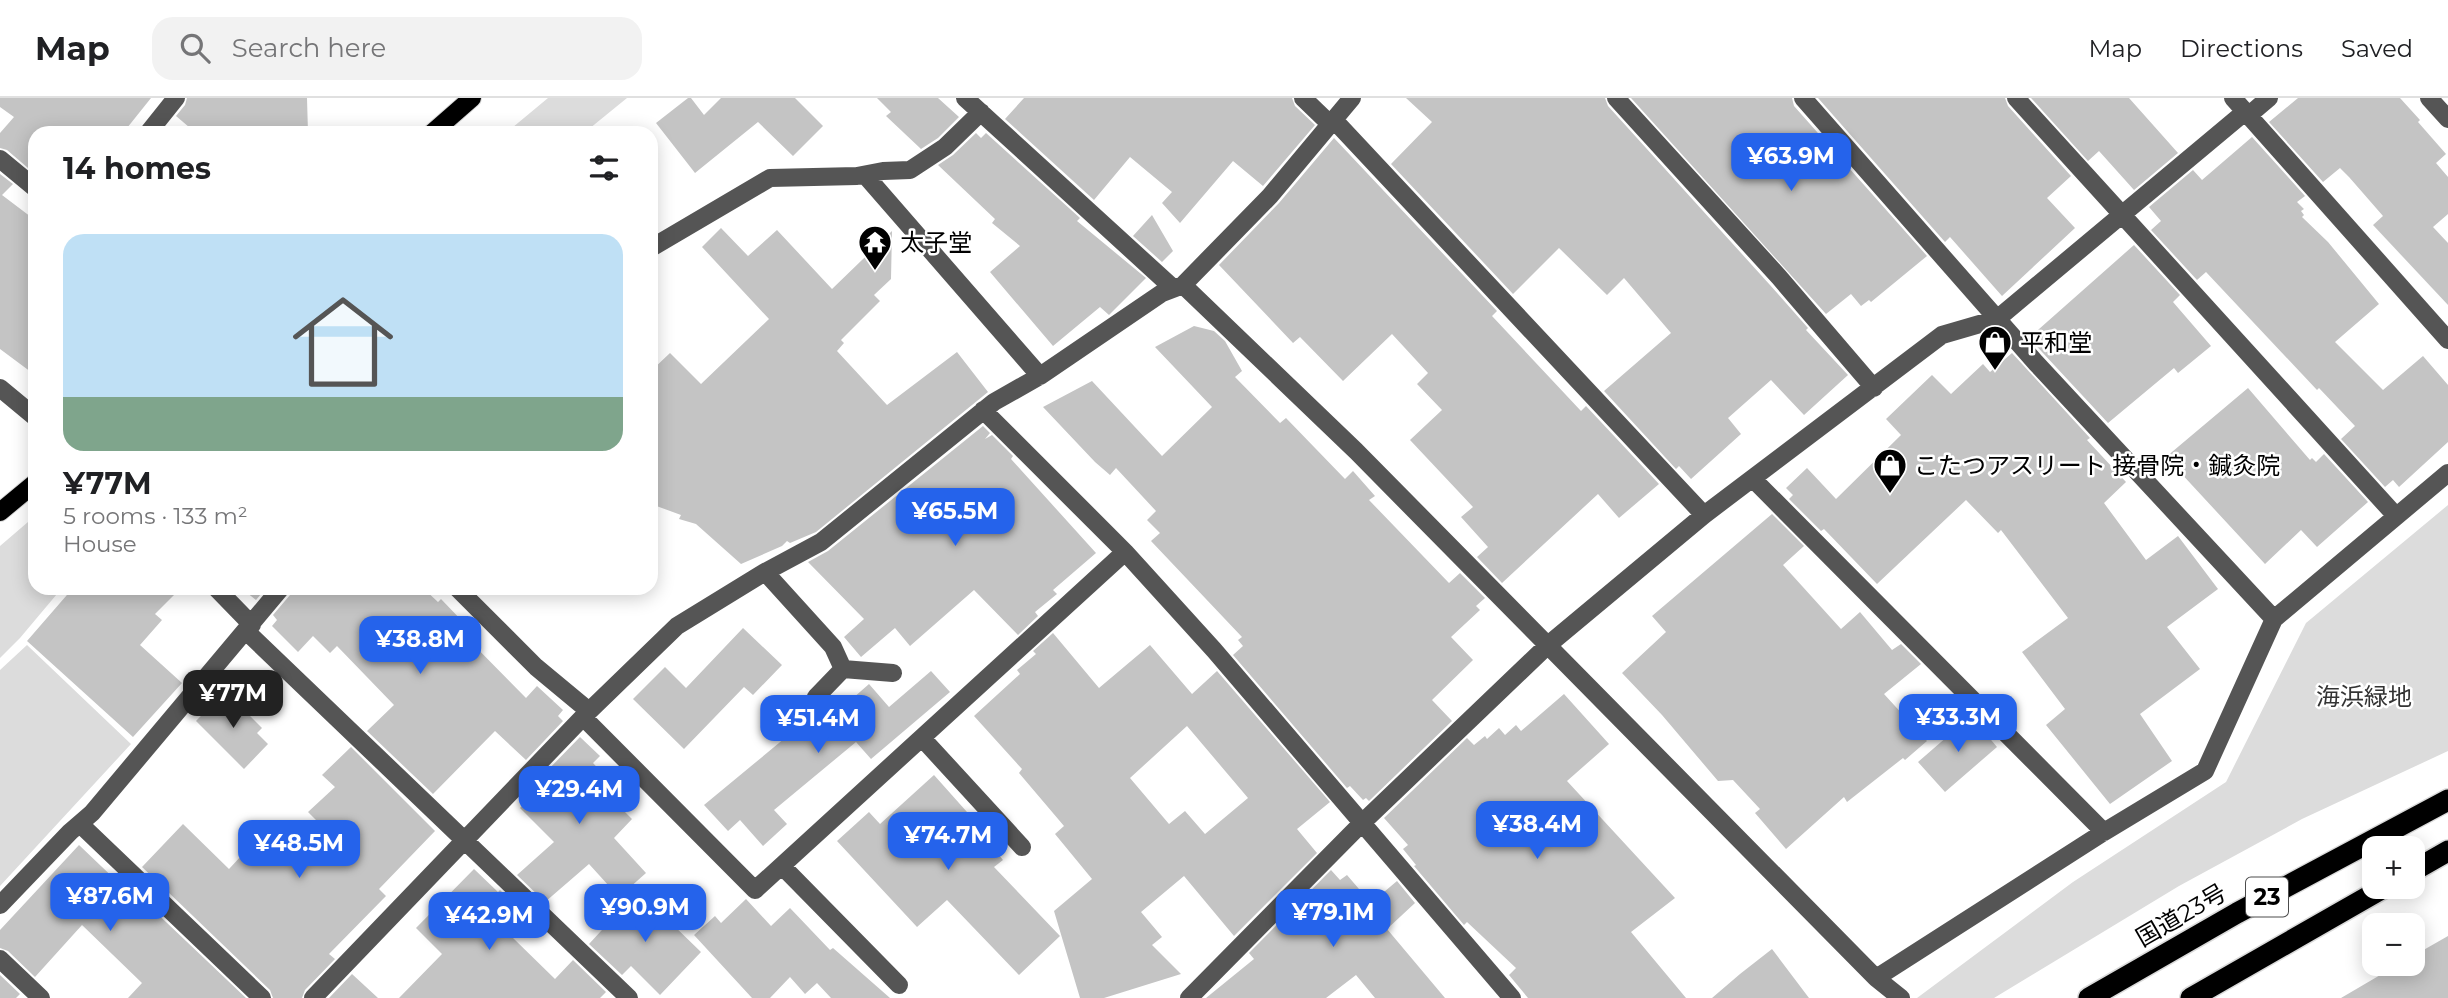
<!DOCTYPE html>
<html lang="en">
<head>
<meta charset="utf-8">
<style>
  body { margin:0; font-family:Montserrat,"Noto Sans JP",sans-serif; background:#f2f2f2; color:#202124; height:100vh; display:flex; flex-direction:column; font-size:26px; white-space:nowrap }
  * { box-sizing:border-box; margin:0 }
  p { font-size:23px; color:#757577 }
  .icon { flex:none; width:38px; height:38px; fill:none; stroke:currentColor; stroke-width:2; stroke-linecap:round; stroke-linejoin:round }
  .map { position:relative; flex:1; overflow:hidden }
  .details { position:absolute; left:28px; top:28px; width:630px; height:469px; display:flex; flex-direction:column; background:#fff; border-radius:21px; box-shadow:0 4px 18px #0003 }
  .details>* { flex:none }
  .controls { position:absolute; left:2362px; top:738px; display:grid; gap:14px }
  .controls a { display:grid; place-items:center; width:63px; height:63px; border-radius:14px; background:#fff; box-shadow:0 4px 18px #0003; font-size:35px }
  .price { position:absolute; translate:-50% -60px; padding:0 16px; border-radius:14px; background:#2563eb; color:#fff; font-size:23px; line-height:46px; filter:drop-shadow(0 2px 4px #0008) }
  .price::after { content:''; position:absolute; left:50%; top:42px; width:21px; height:16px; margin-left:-10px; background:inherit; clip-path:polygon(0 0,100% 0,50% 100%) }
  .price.on { background:#222; color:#fff }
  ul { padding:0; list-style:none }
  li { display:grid; align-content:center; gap:14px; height:371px; padding:0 35px }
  li span { display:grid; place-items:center; height:217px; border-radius:21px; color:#555 }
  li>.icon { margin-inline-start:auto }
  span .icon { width:126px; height:126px; fill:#fffc; stroke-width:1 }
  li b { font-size:30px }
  h2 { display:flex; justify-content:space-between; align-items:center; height:84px; padding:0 35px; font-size:30px }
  header { display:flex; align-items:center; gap:42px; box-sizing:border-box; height:98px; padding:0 35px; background:#fff; border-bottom:2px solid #e0e0e0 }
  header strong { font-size:33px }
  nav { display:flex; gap:38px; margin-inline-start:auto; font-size:24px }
  .search { width:490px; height:63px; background:#f2f2f2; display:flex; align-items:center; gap:18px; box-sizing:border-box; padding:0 24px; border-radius:21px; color:#757577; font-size:26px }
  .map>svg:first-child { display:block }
  .green { fill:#dcdcdc }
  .building { fill:#c4c4c4; fill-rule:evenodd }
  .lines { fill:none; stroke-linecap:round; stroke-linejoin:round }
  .major-casing { stroke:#dbdbdb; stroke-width:20 }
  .highway-casing { stroke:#dbdbdb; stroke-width:24 }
  .minor { stroke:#555; stroke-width:18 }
  .major { stroke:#000; stroke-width:18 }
  .highway { stroke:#000; stroke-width:21 }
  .labels { text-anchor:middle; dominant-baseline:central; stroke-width:5; stroke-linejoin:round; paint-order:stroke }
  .shield { fill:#fff; stroke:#4c4c4c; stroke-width:2 }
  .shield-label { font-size:23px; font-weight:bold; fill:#000 }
  .poi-label { font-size:24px; fill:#000; stroke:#fff; text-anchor:start }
  .park-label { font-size:24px; fill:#333; stroke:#fff }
  .street-label { font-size:24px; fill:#000; stroke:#fff }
</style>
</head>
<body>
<header>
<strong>Map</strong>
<div class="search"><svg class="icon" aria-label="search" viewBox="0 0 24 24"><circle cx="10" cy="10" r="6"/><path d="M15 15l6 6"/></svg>Search here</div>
<nav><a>Map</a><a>Directions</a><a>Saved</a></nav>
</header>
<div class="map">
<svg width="2448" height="900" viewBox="0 0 2448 900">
  <rect width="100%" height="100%" fill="#fff"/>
  <path class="green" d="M548 0H627L584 35H506Z
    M2448 407V653L2302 721 2179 788 1994 900H1917L2073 784 2226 684 2306 525Z
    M35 418V490H62L20 540 0 560V448Z
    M27 547 131 646 0 788V572Z"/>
  <path class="building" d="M0 0H151L123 35H35V62L28 70 7 52 0 50V35L14 19 0 9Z
    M187 0H307L308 35H196L176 18 185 7Z
    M688 0H691L704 17 721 0H795L823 28 793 58 758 24 695 75 656 25Z
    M877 0H938L959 19 938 40 921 51 886 18 891 14Z
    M1024 0H1292L1295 8 1315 27 1263 88 1233 63 1180 125 1162 105 1172 94 1130 59 1094 102 1005 21Z
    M1406 0H1605L1608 8 1770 187 1808 230 1806 232 1848 277 1804 317 1771 282 1728 320 1741 336 1691 381 1679 368 1676 371 1604 293 1671 235 1624 180 1607 197 1559 150 1513 196 1391 66 1432 24Z
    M1631 0H1792L1794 8 1927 158 1871 204 1869 202 1861 208 1851 196 1826 216Z
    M1818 0H2005L2008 8 2071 78 2047 100 2075 130 2002 198 1950 139 1945 144Z
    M2031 0H2129L2178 55 2134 92 2099 53 2088 63Z
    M2298 0H2400L2420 22 2418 24 2446 56 2436 65 2448 79V116L2433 129 2448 145V207L2373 127 2383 118 2349 79 2340 70 2323 84 2269 24Z
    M976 35 981 40 986 35 1080 120 1077 123 1146 180 1109 217 1100 209 1053 248 990 174 1020 148 992 125 995 121 938 67 953 57Z
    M2252 39 2305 98 2297 104 2304 111 2301 113 2304 117 2302 119 2328 144 2379 206 2335 244 2383 292 2423 258 2448 287V344L2399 389 2393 382 2385 389 2341 341 2355 328 2319 290 2317 292 2206 174 2197 182 2151 132 2161 123 2149 109 2193 72 2202 82Z
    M1334 40 1497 213 1492 218 1581 313 1586 308 1659 386 1619 420 1598 396 1502 485 1477 459 1488 449 1461 419 1473 409 1410 342 1442 312 1417 286 1428 275 1392 236 1343 283 1300 239 1293 245 1219 167 1279 105Z
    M0 76 13 86 2 97 35 122V277L0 251Z
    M1152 117 1173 153 1162 164 1133 138Z
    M721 130 748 158 777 132 832 191 892 133 891 181 874 197 880 203 841 242 844 245 837 253 887 307 957 254 988 294 816 434 790 445 787 443 782 448 741 466 696 426 679 421 681 417 651 406V273L670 255 701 286 769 221 702 149Z
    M2134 147 2180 197 2173 204 2211 248 2178 275 2174 270 2108 325 2029 240Z
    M1194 228 1214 233 1225 243 1242 273 1235 279 1280 325 1286 320 1345 381 1353 373 1375 398 1369 402 1449 485 1460 475 1485 500 1476 508 1480 512 1451 539 1473 562 1432 602 1452 623 1369 703 1366 700 1363 702 1350 688 1347 690 1233 557 1243 548 1238 542 1242 539 1151 443 1160 435 1147 422 1156 413 1116 370 1110 377 1095 364 1043 309 1092 283 1162 358 1212 309 1155 249Z
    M2012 255 2090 340 2087 342 2126 384 2104 405 2146 462 2178 438 2218 491 2167 529 2200 571 2140 616 2172 663 2110 706 2046 627 2065 611 2022 554 2068 520 2001 432 1998 435 1966 402 1877 486 1824 431 1821 433 1789 401 1793 397 1786 390 1807 370 1836 401 1901 337 1886 321 1932 277 1951 296 1983 266 1990 274Z
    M2248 290 2310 362 2312 360 2316 364 2324 356 2368 404 2317 449 2301 432 2265 466 2166 359Z
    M983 328 990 335 985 341 992 337 1013 358 1011 361 1096 455 1053 492 1057 496 1035 514 1038 518 1018 537 974 492 910 548 895 530 861 559 844 539 864 521 808 464 828 453Z
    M1772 416 1804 448 1783 467 1841 531 1860 514 1892 552 1901 546 1921 566 1884 596 1927 643 1905 662 1903 660 1847 704 1844 699 1786 751 1755 715 1760 711 1733 682 1718 683 1662 617 1622 575 1666 534 1652 518Z
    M73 490H181L155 516 162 522 140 547 182 585 133 639 27 543Z
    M241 490H266L256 502Z
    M292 490H423L438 504 441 501 465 526 459 532 526 600 537 588 563 612 558 618 563 623 526 662 495 633 433 696 367 633 394 607 337 548 330 555 313 538 298 554 272 528 277 522 273 517 290 497Z
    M743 530 782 567 753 597 744 589 684 651 633 601 665 569 686 590Z
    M1053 535 1099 590 1150 547 1192 596 1217 573 1330 704 1297 731 1317 755 1234 838 1184 778 1141 814 1162 839 1152 847 1181 876 1104 900H1080L1054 813 1092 781 1055 736 1064 728 1019 675 1022 671 974 618 1020 576 1017 572 1036 556 1033 553ZM1187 628 1248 700 1205 736 1185 713 1169 726 1130 680Z
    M931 573 950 594 871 661 856 644 774 712 787 726 763 748 740 722 728 733 704 707 802 626 811 637 869 586 889 609Z
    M225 593 262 630 257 635 268 646 244 671 196 623Z
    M1564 596 1609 646 1567 683 1675 800 1631 834 1686 900H1528L1509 877 1516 870 1467 824 1464 827 1414 768 1416 767 1403 751 1408 747 1384 720 1467 640 1474 647 1485 638 1487 641 1499 630 1505 637 1516 627 1521 633Z
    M1971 618 1997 649 1945 694 1918 664Z
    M580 639 600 658 593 665 629 703 621 710 632 721 614 740 646 775 619 799 589 766 545 804 517 777 554 744 520 710 548 682 543 677Z
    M351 649 435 733 379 791 386 798 329 856 335 861 305 892 302 900H273L270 892 142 769 183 726 229 771 255 743 279 766 319 725 308 714 335 689 322 677Z
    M934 677 967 714 965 716 1003 762 994 769 1060 838 1019 877 947 802 917 829 837 743 869 714 880 726Z
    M79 747 123 789 126 786 246 900H128L142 885 82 827 35 879 8 853 0 850V832Z
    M474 771 498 794 500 792 528 819 529 822 513 840 555 881 573 862 606 894 600 900H399L442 856 416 830Z
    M1331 772 1340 782 1347 777 1371 805 1397 783 1415 805 1387 831 1445 900H1375L1356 877 1326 900H1206L1254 861 1249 855Z
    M638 793 701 854 660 897 631 868 622 877 589 846Z
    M746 801 771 828 790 810 830 852 833 850 890 900H831L817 885 805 896 790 879 770 900H752L694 837 715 818 721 825Z
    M2448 838V900H2341L2399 866H2413V858Z
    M1772 851 1809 900H1712L1740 876Z
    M352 876 378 900H329Z
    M0 877 20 896 16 900H0Z"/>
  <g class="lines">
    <defs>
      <path id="major" d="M432 35 472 0
        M0 414 35 385"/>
      <path id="highway" d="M2413 773 2448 753
        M2089 900 2237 815 2448 702
        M2191 900 2385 789"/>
    </defs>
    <use href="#major" class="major-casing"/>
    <use href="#highway" class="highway-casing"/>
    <path class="minor" d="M965 0 1173 190
      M1303 0 1330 26
      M1616 0 1779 179 1874 290
      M1803 0 2036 265 2274 521
      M2016 0 2396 418
      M2233 0 2448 242
      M2429 0 2448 21
      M2249 17 2269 0
      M1334 22 1704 417
      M148 35 176 0
      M0 61 35 90
      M865 77 1040 278
      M651 150 770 80 857 78 883 73 910 72 945 49 981 14
      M1183 187 1356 353 1876 880 1901 900
      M0 290 35 319
      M983 312 1125 454 1214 552 1512 900
      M1754 382 2104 734
      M765 474 833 549 843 571 816 599
      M216 490 252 527
      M457 490 536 569 589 613
      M246 533 629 900
      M843 571 893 575
      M583 619 755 792 1125 454
      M922 640 1022 749
      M80 726 262 900
      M782 768 899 887
      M0 807 70 734 92 715 281 490
      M0 861 41 900
      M1876 880 2104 734 2205 673 2274 521 2448 375
      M313 900 583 619 677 528 765 474 821 444 994 304 1040 278 1162 195 1183 187 1270 98 1352 0
      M1189 900 1363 724 1548 547 1704 417 1942 237 1997 221 2246 13"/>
    <use href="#major" class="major"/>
    <use href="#highway" class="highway"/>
  </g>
  <defs>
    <symbol id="temple-pin" viewBox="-11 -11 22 30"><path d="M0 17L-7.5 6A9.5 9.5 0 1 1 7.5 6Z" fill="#000" stroke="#fff"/><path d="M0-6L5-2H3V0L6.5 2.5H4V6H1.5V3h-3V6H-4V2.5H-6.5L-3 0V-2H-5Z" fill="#fff"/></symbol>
    <symbol id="shop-pin" viewBox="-11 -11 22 30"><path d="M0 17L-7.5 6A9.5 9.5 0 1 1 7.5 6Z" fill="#000" stroke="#fff"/><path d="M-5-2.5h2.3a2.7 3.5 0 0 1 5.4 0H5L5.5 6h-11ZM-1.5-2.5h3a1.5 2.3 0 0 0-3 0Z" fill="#fff"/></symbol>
  </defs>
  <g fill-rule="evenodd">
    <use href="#temple-pin" x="856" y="125" width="38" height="52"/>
    <use href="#shop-pin" x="1976" y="225" width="38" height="52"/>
    <use href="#shop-pin" x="1871" y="348" width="38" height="52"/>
  </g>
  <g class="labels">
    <rect class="shield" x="2246" y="779.5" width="42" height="39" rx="5"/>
    <g class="shield-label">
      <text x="2267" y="799">23</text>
    </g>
    <g class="poi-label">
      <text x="900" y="144">太子堂</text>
      <text x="2020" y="244">平和堂</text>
      <text x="1914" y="367">こたつアスリート 接骨院・鍼灸院</text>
    </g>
    <g class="park-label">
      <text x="2364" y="598">海浜緑地</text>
    </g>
    <g class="street-label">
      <text transform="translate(2181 817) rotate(-30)">国道23号</text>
    </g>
  </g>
</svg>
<div class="controls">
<a>+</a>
<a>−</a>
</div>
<b class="price" style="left:1791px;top:95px">¥63.9M</b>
<b class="price" style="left:955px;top:450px">¥65.5M</b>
<b class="price" style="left:420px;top:578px">¥38.8M</b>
<b class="price on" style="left:233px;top:632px">¥77M</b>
<b class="price" style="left:1958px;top:656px">¥33.3M</b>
<b class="price" style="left:818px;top:657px">¥51.4M</b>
<b class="price" style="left:579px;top:728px">¥29.4M</b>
<b class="price" style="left:1537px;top:763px">¥38.4M</b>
<b class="price" style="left:948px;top:774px">¥74.7M</b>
<b class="price" style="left:299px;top:782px">¥48.5M</b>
<b class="price" style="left:110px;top:835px">¥87.6M</b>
<b class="price" style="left:645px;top:846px">¥90.9M</b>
<b class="price" style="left:1333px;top:851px">¥79.1M</b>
<b class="price" style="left:489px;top:854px">¥42.9M</b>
<section class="details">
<h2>14 homes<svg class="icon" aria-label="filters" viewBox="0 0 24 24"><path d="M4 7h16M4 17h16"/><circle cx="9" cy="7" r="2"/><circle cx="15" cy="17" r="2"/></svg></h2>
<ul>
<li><span style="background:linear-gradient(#bfe0f5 75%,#7fa58c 0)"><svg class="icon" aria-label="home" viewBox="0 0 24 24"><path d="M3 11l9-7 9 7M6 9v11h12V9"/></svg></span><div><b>¥77M</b><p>5 rooms · 133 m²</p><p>House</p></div></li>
</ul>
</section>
</div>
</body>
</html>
